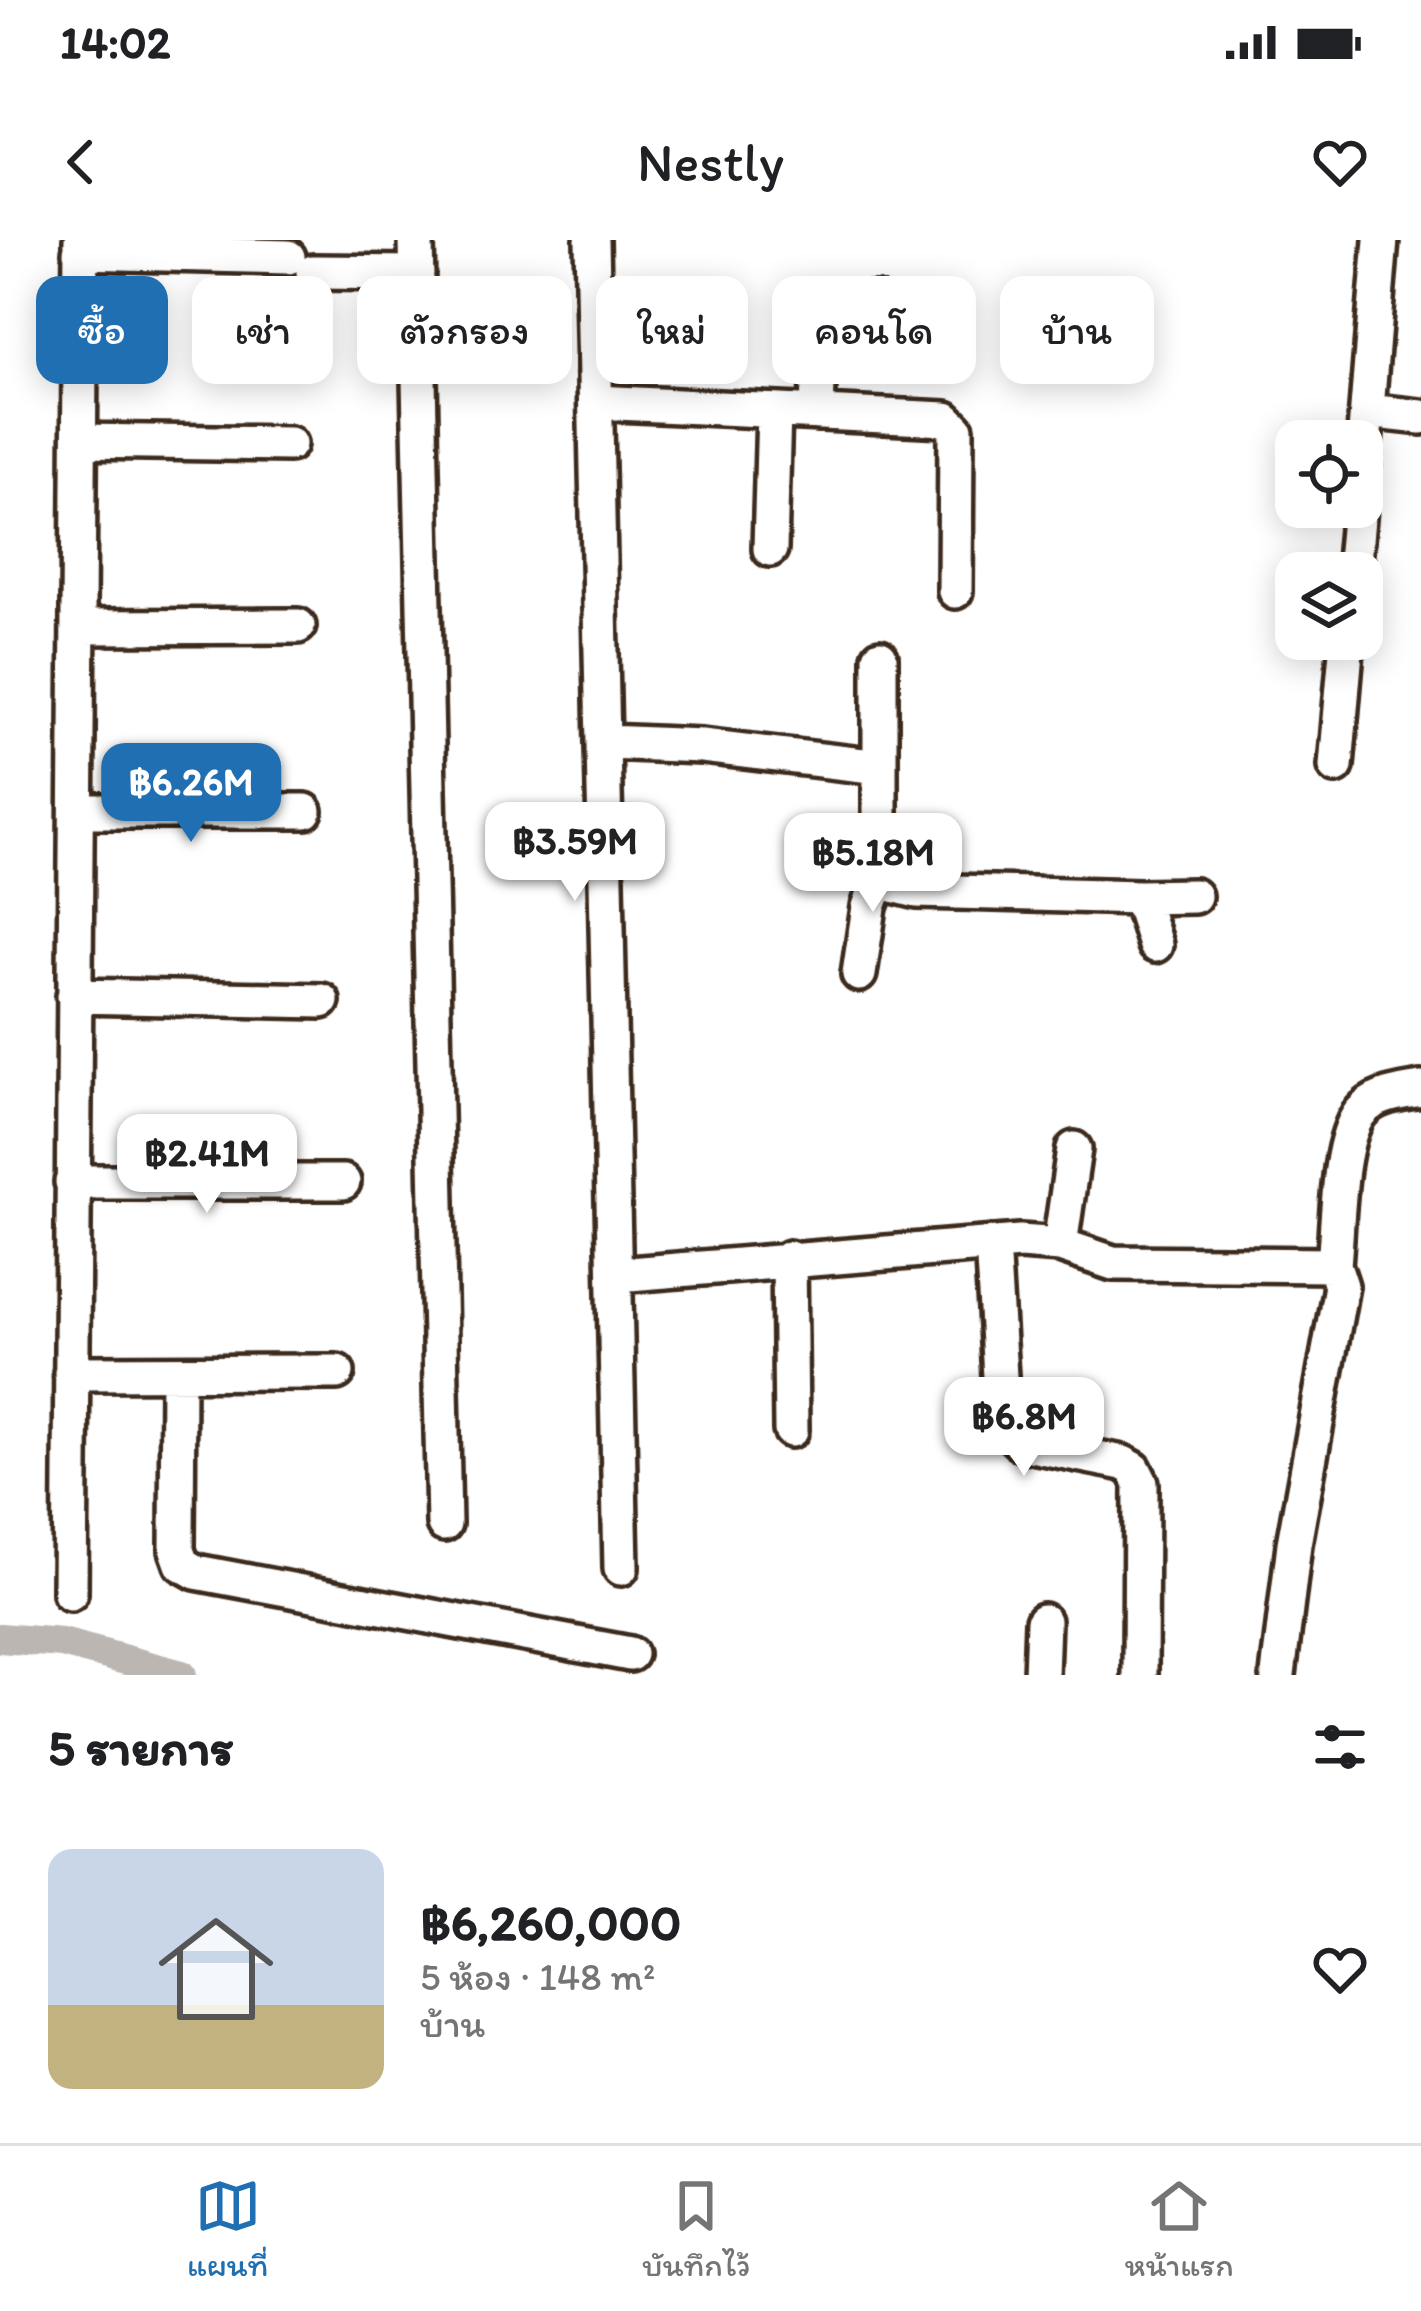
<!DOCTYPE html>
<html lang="th">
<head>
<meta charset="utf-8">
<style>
  body { margin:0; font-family:Itim,"Playpen Sans Thai",sans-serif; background:#f6f6f6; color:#202124; height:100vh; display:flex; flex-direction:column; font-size:45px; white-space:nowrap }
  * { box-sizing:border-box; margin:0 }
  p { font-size:39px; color:#757577 }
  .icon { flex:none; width:66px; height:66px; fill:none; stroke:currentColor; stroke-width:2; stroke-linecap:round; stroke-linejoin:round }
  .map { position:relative; height:1435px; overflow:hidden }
  .drawer { display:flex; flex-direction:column; background:#fff; flex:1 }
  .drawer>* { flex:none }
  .top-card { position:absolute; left:36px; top:36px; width:1350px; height:108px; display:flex; gap:24px }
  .tools { position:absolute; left:1275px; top:180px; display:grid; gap:24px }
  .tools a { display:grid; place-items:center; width:108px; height:108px; border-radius:24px; background:#fff; box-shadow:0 6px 30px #0003; font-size:60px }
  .price { position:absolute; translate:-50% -102px; padding:0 27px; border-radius:24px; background:#fff; color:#222; font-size:39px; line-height:78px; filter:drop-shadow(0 3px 6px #0008) }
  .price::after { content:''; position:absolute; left:50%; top:72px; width:36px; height:27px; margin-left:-18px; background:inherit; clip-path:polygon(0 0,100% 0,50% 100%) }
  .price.on { background:#1f6fb2; color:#fff }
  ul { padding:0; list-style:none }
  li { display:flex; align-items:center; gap:36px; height:300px; padding:0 48px }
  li+li { border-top:3px solid #e0e0e0 }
  li span { display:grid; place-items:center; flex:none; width:336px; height:240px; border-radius:24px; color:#555 }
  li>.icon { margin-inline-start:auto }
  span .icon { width:144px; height:144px; fill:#fffc; stroke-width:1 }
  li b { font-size:51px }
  h2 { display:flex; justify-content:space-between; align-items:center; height:144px; padding:0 48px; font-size:51px }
  .chip { padding:0 42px; border-radius:24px; background:#fff; box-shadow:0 6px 30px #0003; font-size:42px; line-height:108px }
  .chip.on { background:#1f6fb2; color:#fff }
  .status { display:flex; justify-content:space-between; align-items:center; height:84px; padding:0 60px; background:#fff; direction:ltr }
  .status svg { height:33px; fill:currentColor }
  header { display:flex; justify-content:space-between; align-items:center; height:156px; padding:0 48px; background:#fff; font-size:54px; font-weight:600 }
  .tab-bar { display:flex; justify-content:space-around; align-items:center; height:168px; border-top:3px solid #e0e0e0; background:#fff; font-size:33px; color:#757577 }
  .tab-bar a { display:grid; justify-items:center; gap:6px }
  .tab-bar .on { color:#1f6fb2 }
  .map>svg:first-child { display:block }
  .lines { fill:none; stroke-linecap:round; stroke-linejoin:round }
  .canal { stroke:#bcb6b3; stroke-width:30 }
  .minor-casing { stroke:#3b2a1e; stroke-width:42 }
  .minor { stroke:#fff; stroke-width:33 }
</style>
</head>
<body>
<div class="status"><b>14:02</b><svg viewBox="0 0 49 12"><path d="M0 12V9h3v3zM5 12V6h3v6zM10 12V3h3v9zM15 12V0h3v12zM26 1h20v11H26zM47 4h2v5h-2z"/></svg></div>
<header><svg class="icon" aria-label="back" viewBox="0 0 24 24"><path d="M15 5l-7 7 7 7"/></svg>Nestly<svg class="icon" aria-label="heart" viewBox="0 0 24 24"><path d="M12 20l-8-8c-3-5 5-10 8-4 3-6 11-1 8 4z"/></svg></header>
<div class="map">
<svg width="1421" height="1435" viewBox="0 0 1421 1435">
  <rect width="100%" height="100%" fill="#fff"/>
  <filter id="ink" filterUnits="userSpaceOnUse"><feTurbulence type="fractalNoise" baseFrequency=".00833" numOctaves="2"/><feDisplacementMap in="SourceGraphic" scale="24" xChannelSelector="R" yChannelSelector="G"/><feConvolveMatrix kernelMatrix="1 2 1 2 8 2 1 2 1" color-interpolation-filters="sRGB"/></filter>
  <g filter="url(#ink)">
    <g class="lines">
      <path class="canal" d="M0 1398 62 1403 182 1435"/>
      <defs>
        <path id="minor" d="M416 0 444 1284
          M592 0 621 1328
          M80 12 288 17
          M313 32 417 33
          M596 162 946 179 956 189 955 351
          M1367 171 1421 177
          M817 173 820 80 836 63 876 61
          M80 201 289 204
          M1362 229 1381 0
          M770 309 774 171
          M1353 333 1359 267
          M79 387 298 386
          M880 417V636L889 644 917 651 1140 657 1155 705
          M605 502 702 506 880 527
          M1336 526 1347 399
          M77 571H305
          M1140 657 1194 656
          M859 734 869 667 880 636
          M74 756 322 761
          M72 942H343
          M992 1004 1003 1186 1021 1203 1123 1223 1134 1229 1141 1243 1140 1435
          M1060 1005 1074 909
          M789 1018 791 1190
          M617 1035 1020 1002 1060 1005 1113 1023 1334 1025
          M71 1133 337 1132
          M178 1134 177 1310 182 1324 196 1332 630 1414
          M70 1353 81 0
          M1041 1435 1043 1381
          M1278 1435 1294 1304 1341 1046 1334 1025C1338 987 1337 903 1360 873 1374 855 1400 853 1421 849"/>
      </defs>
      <use href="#minor" class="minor-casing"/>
      <use href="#minor" class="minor"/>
    </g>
  </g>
</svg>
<div class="tools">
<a><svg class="icon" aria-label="locate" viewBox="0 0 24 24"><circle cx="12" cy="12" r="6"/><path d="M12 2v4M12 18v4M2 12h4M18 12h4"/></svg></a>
<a><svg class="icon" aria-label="layers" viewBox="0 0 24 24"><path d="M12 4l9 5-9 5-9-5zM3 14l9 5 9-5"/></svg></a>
</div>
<b class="price on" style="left:191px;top:605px">฿6.26M</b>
<b class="price" style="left:575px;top:664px">฿3.59M</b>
<b class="price" style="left:873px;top:675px">฿5.18M</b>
<b class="price" style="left:207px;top:976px">฿2.41M</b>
<b class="price" style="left:1024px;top:1239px">฿6.8M</b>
<div class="top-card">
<a class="chip on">ซื้อ</a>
<a class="chip">เช่า</a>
<a class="chip">ตัวกรอง</a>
<a class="chip">ใหม่</a>
<a class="chip">คอนโด</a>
<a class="chip">บ้าน</a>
</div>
</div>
<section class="drawer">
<h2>5 รายการ<svg class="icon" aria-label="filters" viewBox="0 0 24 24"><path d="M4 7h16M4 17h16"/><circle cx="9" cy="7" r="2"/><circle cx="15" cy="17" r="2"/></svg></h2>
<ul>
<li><span style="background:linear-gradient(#c9d6e8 65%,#c2b280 0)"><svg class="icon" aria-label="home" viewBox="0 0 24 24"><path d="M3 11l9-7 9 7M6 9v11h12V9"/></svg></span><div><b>฿6,260,000</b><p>5 ห้อง · 148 m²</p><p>บ้าน</p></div><svg class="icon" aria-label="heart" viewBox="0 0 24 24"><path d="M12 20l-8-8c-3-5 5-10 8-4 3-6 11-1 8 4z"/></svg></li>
</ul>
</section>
<nav class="tab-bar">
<a class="on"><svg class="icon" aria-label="map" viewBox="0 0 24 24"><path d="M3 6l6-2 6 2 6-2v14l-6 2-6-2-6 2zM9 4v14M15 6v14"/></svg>แผนที่</a>
<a><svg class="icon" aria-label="saved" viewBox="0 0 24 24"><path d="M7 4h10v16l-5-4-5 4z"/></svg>บันทึกไว้</a>
<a><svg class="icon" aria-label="home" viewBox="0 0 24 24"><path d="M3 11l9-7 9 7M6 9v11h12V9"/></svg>หน้าแรก</a>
</nav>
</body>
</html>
